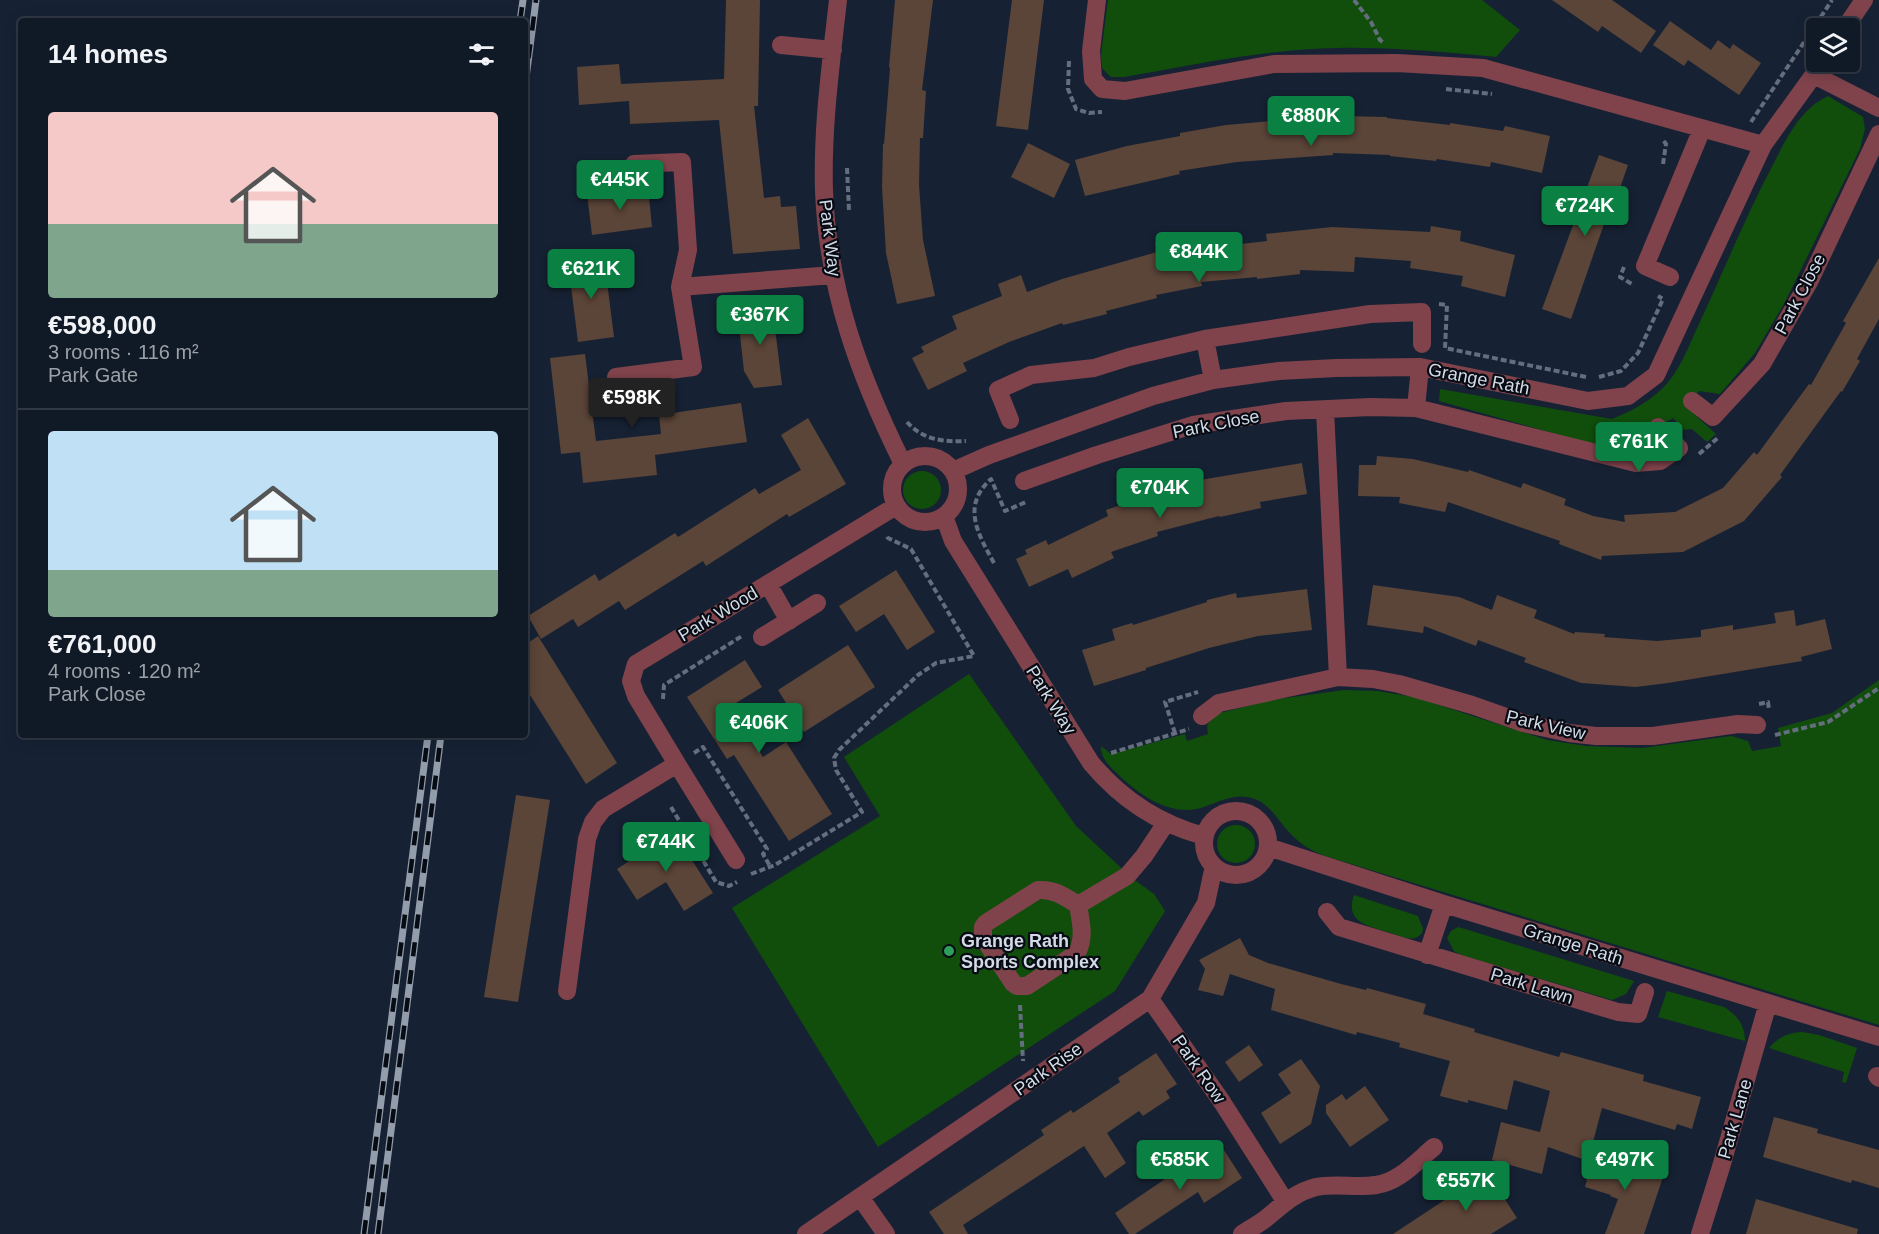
<!DOCTYPE html>
<html lang="en">
<head>
<meta charset="utf-8">
<style>
  body { margin:0; font-family:Helvetica,sans-serif; background:#1e2733; color:#f1f3f6; height:100vh; display:flex; flex-direction:column; font-size:22px; white-space:nowrap }
  * { box-sizing:border-box; margin:0 }
  p { font-size:20px; color:#9ca1a7 }
  .icon { flex:none; width:33px; height:33px; fill:none; stroke:currentColor; stroke-width:2; stroke-linecap:round; stroke-linejoin:round }
  .map { position:relative; flex:1; overflow:hidden }
  .panel { position:absolute; left:18px; top:18px; width:510px; height:720px; display:flex; flex-direction:column; background:#101a27; border-radius:6px; box-shadow:0 3px 15px #0003,0 0 0 2px #303844 }
  .panel>* { flex:none }
  .fabs { position:absolute; left:1806px; top:18px; display:grid; gap:12px }
  .fabs a { display:grid; place-items:center; width:54px; height:54px; border-radius:6px; background:#101a27; box-shadow:0 3px 15px #0003,0 0 0 2px #303844; font-size:30px }
  .price { position:absolute; translate:-50% -51px; padding:0 14px; border-radius:6px; background:#0b8043; color:#fff; font-size:20px; line-height:39px; filter:drop-shadow(0 2px 3px #0008) }
  .price::after { content:''; position:absolute; left:50%; top:36px; width:18px; height:14px; margin-left:-9px; background:inherit; clip-path:polygon(0 0,100% 0,50% 100%) }
  .price.active { background:#222; color:#fff }
  ul { padding:0; list-style:none }
  li { display:grid; align-content:center; gap:12px; height:318px; padding:0 30px }
  li+li { border-top:2px solid #303844 }
  li span { display:grid; place-items:center; height:186px; border-radius:6px; color:#555 }
  li>.icon { margin-inline-start:auto }
  span .icon { width:108px; height:108px; fill:#fffc; stroke-width:1 }
  li b { font-size:26px }
  h2 { display:flex; justify-content:space-between; align-items:center; height:72px; padding:0 30px; font-size:26px }
  .map>svg:first-child { display:block }
  .green { fill:#114e0c }
  .building { fill:#5b4438 }
  .lines { fill:none; stroke-linecap:round; stroke-linejoin:round }
  .path { stroke:#646e7e; stroke-width:4; stroke-dasharray:6 3; stroke-linecap:butt }
  .minor { stroke:#80434c; stroke-width:18 }
  .rail-casing { stroke:#929caa; stroke-width:7 }
  .rail { stroke:#070b13; stroke-width:4.5; stroke-dasharray:14; stroke-linecap:butt }
  .leisure-dot { fill:#2e9e5b; stroke:#070b13; stroke-width:2 }
  .labels { text-anchor:middle; dominant-baseline:central; stroke-width:4.5; stroke-linejoin:round; paint-order:stroke }
  .street-label { font-size:18px; fill:#d2dae6; stroke:#070b13 }
  .poi-label { font-size:18px; font-weight:bold; fill:#d2dae6; stroke:#070b13; text-anchor:start }
</style>
</head>
<body>
<div class="map">
<svg width="1879" height="1234" viewBox="0 0 1879 1234">
  <rect width="100%" height="100%" fill="#162234"/>
  <path class="green" d="M1108 0H1482L1520 30 1496 57C1443 52 1390 47 1337 48 1265 49 1194 65 1124 77H1111L1102 68 1101 54Z
    M1828 96 1863 117 1865 129 1860 149 1785 302 1755 353 1720 394 1699 391 1685 406 1716 434 1707 442 1692 429 1684 430 1673 418 1653 430C1653 446 1648 451 1634 456L1439 401 1440 389 1612 419C1637 409 1662 395 1676 371 1686 356 1692 338 1700 322 1725 268 1747 213 1775 161 1788 135 1801 109 1828 96Z
    M903 490a19 19 0 1 1 38 0a19 19 0 1 1-38 0Z
    M969 674 1076 826 1132 878 1154 894 1165 911 1115 991 878 1147 732 908 880 816 844 757Z
    M1879 680V1025L1325 856C1313 851 1303 846 1294 837 1280 825 1273 806 1255 799 1234 792 1220 802 1201 808 1172 816 1144 798 1123 779 1113 769 1101 761 1101 746L1111 754 1185 734 1187 741 1208 734 1207 725 1216 714 1271 700 1344 690 1377 691 1414 697 1547 740 1586 746 1642 748 1731 736 1748 741 1752 751 1781 746 1778 728 1832 713Z
    M1217 844a19 19 0 1 1 38 0a19 19 0 1 1-38 0Z
    M1354 895 1418 916 1423 929 1422 933C1420 935 1417 938 1414 938 1407 940 1397 935 1391 933 1370 926 1344 923 1354 895Z
    M1458 927 1465 929 1634 981 1626 994 1612 1000 1461 955 1454 951 1447 938 1451 931Z
    M1667 991 1724 1007C1737 1015 1745 1025 1745 1041L1658 1017Z
    M1802 1032 1819 1035 1857 1048 1846 1083 1842 1082 1844 1072 1769 1048C1779 1037 1787 1033 1802 1032Z"/>
  <path class="building" d="M726 0H760L758 106H754L764 198 780 196 781 207 796 206 800 249 733 254 719 120 630 124 629 101 579 105 577 67 619 64 621 84 724 79Z
    M895 0H933L922 90 926 91 923 138H920L919 185 923 240 935 296 897 304 886 253 882 187 883 144H884L890 68 889 67Z
    M1012 0H1044L1028 130 996 126Z
    M1552 0H1612L1656 31 1641 53 1602 26 1598 32Z
    M1670 21 1711 50 1718 40 1730 49 1733 44 1761 63 1739 95 1688 60 1684 66 1653 45Z
    M1340 116 1387 117V118L1450 125V123L1503 131 1505 126 1550 136 1542 173 1491 162 1490 167 1437 159 1436 161 1390 156V155L1333 153V155L1237 162 1179 171 1180 174 1085 196 1075 160 1127 146 1180 136V133L1226 125 1293 119 1340 117Z
    M1028 143 1070 164 1054 198 1011 177Z
    M1599 155 1628 165 1614 205 1611 204 1571 319 1542 309Z
    M648 187 652 227 592 235 587 194Z
    M1431 226 1461 231 1460 241 1515 255 1505 297 1461 286 1463 276 1410 268 1411 261 1355 257 1354 272 1300 270V274L1257 279V277L1201 282 1202 286 1156 295 1157 298 1106 311 1107 314 1063 325 1062 323 1009 342 963 363 967 371 928 390 912 358 924 352 921 347 957 329 952 316 1002 296 998 284 1021 275 1027 292 1062 279 1157 252 1155 243 1178 239 1180 251 1267 241 1266 234 1332 227 1430 232Z
    M604 258 614 337 578 342 568 262Z
    M1879 258V319L1857 359 1860 361 1842 392 1841 391 1780 475 1782 477 1744 521 1683 552 1602 556 1601 560 1559 544 1560 541 1448 502 1445 512 1399 503 1400 497 1358 496 1359 465H1376L1377 456 1413 459 1468 472 1469 470 1521 488 1523 483 1566 499 1564 505 1593 516 1625 522 1624 515 1675 512 1723 488 1754 452 1757 455 1809 384 1811 385 1846 323 1843 321Z
    M772 304 782 385 754 388 744 371 737 308Z
    M585 354 596 441 661 434 659 415 741 403 747 442 655 455 657 475 583 483 580 452 561 454 550 358Z
    M808 418 846 484 789 517 787 514 706 566 703 561 625 610 619 601 578 627 573 619 541 639 528 616 595 574 599 581 675 533 678 537 755 488 759 494 801 470 781 435Z
    M1302 463 1307 494 1260 502 1261 508 1220 517 1219 516 1157 532 1158 536 1111 552 1114 558 1072 578 1068 569 1029 587 1016 559 1027 554 1025 550 1046 540 1048 545 1108 516 1106 510 1167 489 1200 480Z
    M896 570 935 632 907 650 884 614 856 632 839 606Z
    M1373 585 1459 597 1492 610 1497 595 1537 610 1534 618 1574 634 1575 632 1605 634 1604 637 1657 641 1701 637V630L1733 625V630L1776 623 1774 613 1794 610 1796 626 1825 619 1832 649 1801 657 1802 661 1668 683 1636 687 1581 683 1524 662 1526 658 1478 640 1476 646 1424 626 1423 633 1367 625Z
    M1307 589 1312 630 1258 636 1209 648 1146 668V670L1094 686 1082 650 1115 640 1112 629 1132 623 1133 625 1207 602V600L1236 593 1237 598Z
    M538 636 617 763 586 784 525 687V645Z
    M848 645 875 687 804 732 778 690Z
    M745 660 762 687 731 706 763 757 786 742 832 814 789 841 734 755 727 759 687 697Z
    M516 795 550 800 518 1002 484 997Z
    M674 832 713 893 684 911 666 882 637 900 617 869Z
    M1240 938 1249 955 1268 963 1341 984 1366 990 1367 988 1426 1004 1423 1014 1475 1029 1474 1032 1559 1057 1561 1052 1644 1075 1643 1081 1701 1097 1692 1129 1677 1124 1675 1130 1602 1108 1588 1161 1548 1147 1542 1174 1492 1160 1501 1122 1540 1132 1550 1091 1514 1080 1507 1110 1468 1100V1103L1440 1096 1450 1061 1399 1047 1400 1043 1357 1032 1356 1035 1271 1010 1275 989 1230 974 1223 996 1198 990 1205 969 1199 960Z
    M1249 1045 1263 1065 1239 1082 1225 1062Z
    M1156 1053 1177 1084 1166 1091 1170 1098 1143 1116 1139 1111 1107 1133 1126 1163 1105 1178 1084 1146 963 1225 968 1234H944L929 1212 1044 1135 1041 1130 1071 1110 1073 1113 1120 1082 1118 1078Z
    M1301 1059 1320 1086 1311 1124 1280 1144 1261 1113 1291 1093 1278 1074Z
    M1365 1086 1389 1120 1350 1147 1326 1113V1105L1342 1094 1346 1100Z
    M1774 1117 1818 1129 1817 1133 1879 1150V1188L1852 1180 1851 1183 1763 1157Z
    M1222 1147 1242 1178 1204 1203 1198 1192 1135 1234H1129L1115 1213 1171 1175 1173 1179Z
    M1595 1149 1664 1174 1644 1234H1605L1618 1199 1610 1196 1611 1195 1585 1187Z
    M1487 1172 1517 1218 1491 1234H1393Z
    M1756 1199 1858 1229 1857 1234H1746Z"/>
  <g class="lines">
    <path class="path" d="M1354 0 1371 22 1380 40 1384 43
      M1069 61 1068 89 1076 109 1089 113 1102 112
      M1446 89 1492 94
      M1751 122 1832 0
      M1663 164 1666 144 1663 140
      M847 168 849 211
      M1624 267 1620 277 1632 284
      M1439 304 1447 305 1445 348 1586 377
      M1599 377 1621 371 1638 353 1663 299 1658 296
      M907 422C923 440 943 442 966 441
      M1699 454 1719 437
      M994 563C978 534 961 506 991 479L1005 511 1026 502
      M663 699 664 685 742 636
      M1759 704 1768 702 1769 710
      M1175 733 1165 702 1198 692
      M1775 735 1828 722 1879 688
      M694 753 703 747 767 849 763 854 770 866
      M1111 753 1189 729
      M671 807 716 882 729 886 737 882
      M751 874 775 865 862 812 836 770 834 758 839 750 918 675 936 663 974 656 911 549 888 538 886 534
      M1020 1005 1023 1061"/>
    <path class="minor" d="M838 0C831 63 822 128 824 191 828 291 859 375 903 464
      M1097 0 1091 51 1093 79 1102 89 1125 91 1274 64 1397 63 1483 68 1763 145
      M1845 28 1864 0
      M781 45 833 50
      M1814 75 1879 108
      M1670 277 1645 266 1702 129
      M680 287 833 275
      M1205 339 1213 380
      M616 377 693 367 680 287 688 250 682 162 634 164
      M1692 401 1713 417 1762 364 1810 280 1879 134
      M1416 408 1420 367
      M1325 410 1338 677
      M1010 420 998 390 1031 375 1094 368 1129 357 1205 339 1370 314 1422 312V344
      M892 489a33 33 0 1 1 66 0a33 33 0 1 1-66 0Z
      M953 471 989 455 1153 396 1213 380 1279 371 1336 368 1420 367 1588 401 1628 396 1656 375 1763 145 1823 62
      M1024 481 1097 455 1193 425 1286 411 1370 407 1416 408 1636 463 1660 461 1679 448 1658 427
      M944 516 953 541 1091 763C1121 799 1159 824 1204 836
      M768 584 789 621
      M762 637 817 603
      M1202 716 1219 703 1338 677 1373 679 1399 684 1472 705 1523 723 1569 733 1596 736H1653L1738 724 1757 725
      M677 764 736 860
      M1204 843a32 32 0 1 1 64 0a32 32 0 1 1-64 0Z
      M1268 847 1444 904 1879 1037
      M1078 905C1064 896 1054 889 1038 890L986 923 983 927V937L1013 983 1017 986H1027L1077 953C1085 937 1081 923 1078 905L1127 876 1144 856 1166 823
      M1327 912 1339 927 1618 1012 1638 1014 1645 992
      M1427 955 1444 904
      M567 991 587 839 593 822 603 809 677 764 636 696 631 681 636 664 896 506
      M1150 999 1222 1102 1285 1201
      M1877 1076 1879 1078
      M806 1234 860 1197
      M886 1234 860 1197 1150 999 1206 903 1214 866
      M1242 1234C1251 1228 1261 1223 1269 1216 1283 1204 1296 1192 1316 1187 1335 1183 1356 1188 1376 1185 1399 1182 1416 1162 1434 1147
      M1700 1234 1721 1167 1768 1003"/>
    <defs>
      <path id="rail" d="M520 21 523 0
        M525 86 536 0
        M364 1234 428 735
        M378 1234 441 735"/>
    </defs>
    <use href="#rail" class="rail-casing"/>
    <use href="#rail" class="rail"/>
  </g>
  <circle class="leisure-dot" cx="949" cy="951" r="6"/>
  <g class="labels">
    <g class="street-label">
      <text transform="translate(830 238) rotate(83)">Park Way</text>
      <text transform="translate(1800 294) rotate(-62)">Park Close</text>
      <text transform="translate(1479 379) rotate(11)">Grange Rath</text>
      <text transform="translate(1216 424) rotate(-11)">Park Close</text>
      <text transform="translate(718 614) rotate(-31)">Park Wood</text>
      <text transform="translate(1051 700) rotate(58)">Park Way</text>
      <text transform="translate(1546 725) rotate(13)">Park View</text>
      <text transform="translate(1573 944) rotate(17)">Grange Rath</text>
      <text transform="translate(1532 986) rotate(17)">Park Lawn</text>
      <text transform="translate(1048 1069) rotate(-35)">Park Rise</text>
      <text transform="translate(1199 1069) rotate(55)">Park Row</text>
      <text transform="translate(1735 1119) rotate(-74)">Park Lane</text>
    </g>
    <g class="poi-label">
      <text x="961" y="941">Grange Rath<tspan x="961" dy="21">Sports Complex</tspan></text>
    </g>
  </g>
</svg>
<div class="fabs">
<a><svg class="icon" aria-label="layers" viewBox="0 0 24 24"><path d="M12 4l9 5-9 5-9-5zM3 14l9 5 9-5"/></svg></a>
</div>
<b class="price" style="left:1311px;top:147px">€880K</b>
<b class="price" style="left:620px;top:211px">€445K</b>
<b class="price" style="left:1585px;top:237px">€724K</b>
<b class="price" style="left:1199px;top:283px">€844K</b>
<b class="price" style="left:591px;top:300px">€621K</b>
<b class="price" style="left:760px;top:346px">€367K</b>
<b class="price active" style="left:632px;top:429px">€598K</b>
<b class="price" style="left:1639px;top:473px">€761K</b>
<b class="price" style="left:1160px;top:519px">€704K</b>
<b class="price" style="left:759px;top:754px">€406K</b>
<b class="price" style="left:666px;top:873px">€744K</b>
<b class="price" style="left:1180px;top:1191px">€585K</b>
<b class="price" style="left:1625px;top:1191px">€497K</b>
<b class="price" style="left:1466px;top:1212px">€557K</b>
<section class="panel">
<h2>14 homes<svg class="icon" aria-label="filters" viewBox="0 0 24 24"><path d="M4 7h16M4 17h16"/><circle cx="9" cy="7" r="2"/><circle cx="15" cy="17" r="2"/></svg></h2>
<ul>
<li><span style="background:linear-gradient(#f6c9c9 60%,#7fa58c 0)"><svg class="icon" aria-label="home" viewBox="0 0 24 24"><path d="M3 11l9-7 9 7M6 9v11h12V9"/></svg></span><div><b>€598,000</b><p>3 rooms · 116 m²</p><p>Park Gate</p></div></li>
<li><span style="background:linear-gradient(#bfe0f5 75%,#7fa58c 0)"><svg class="icon" aria-label="home" viewBox="0 0 24 24"><path d="M3 11l9-7 9 7M6 9v11h12V9"/></svg></span><div><b>€761,000</b><p>4 rooms · 120 m²</p><p>Park Close</p></div></li>
</ul>
</section>
</div>
</body>
</html>
